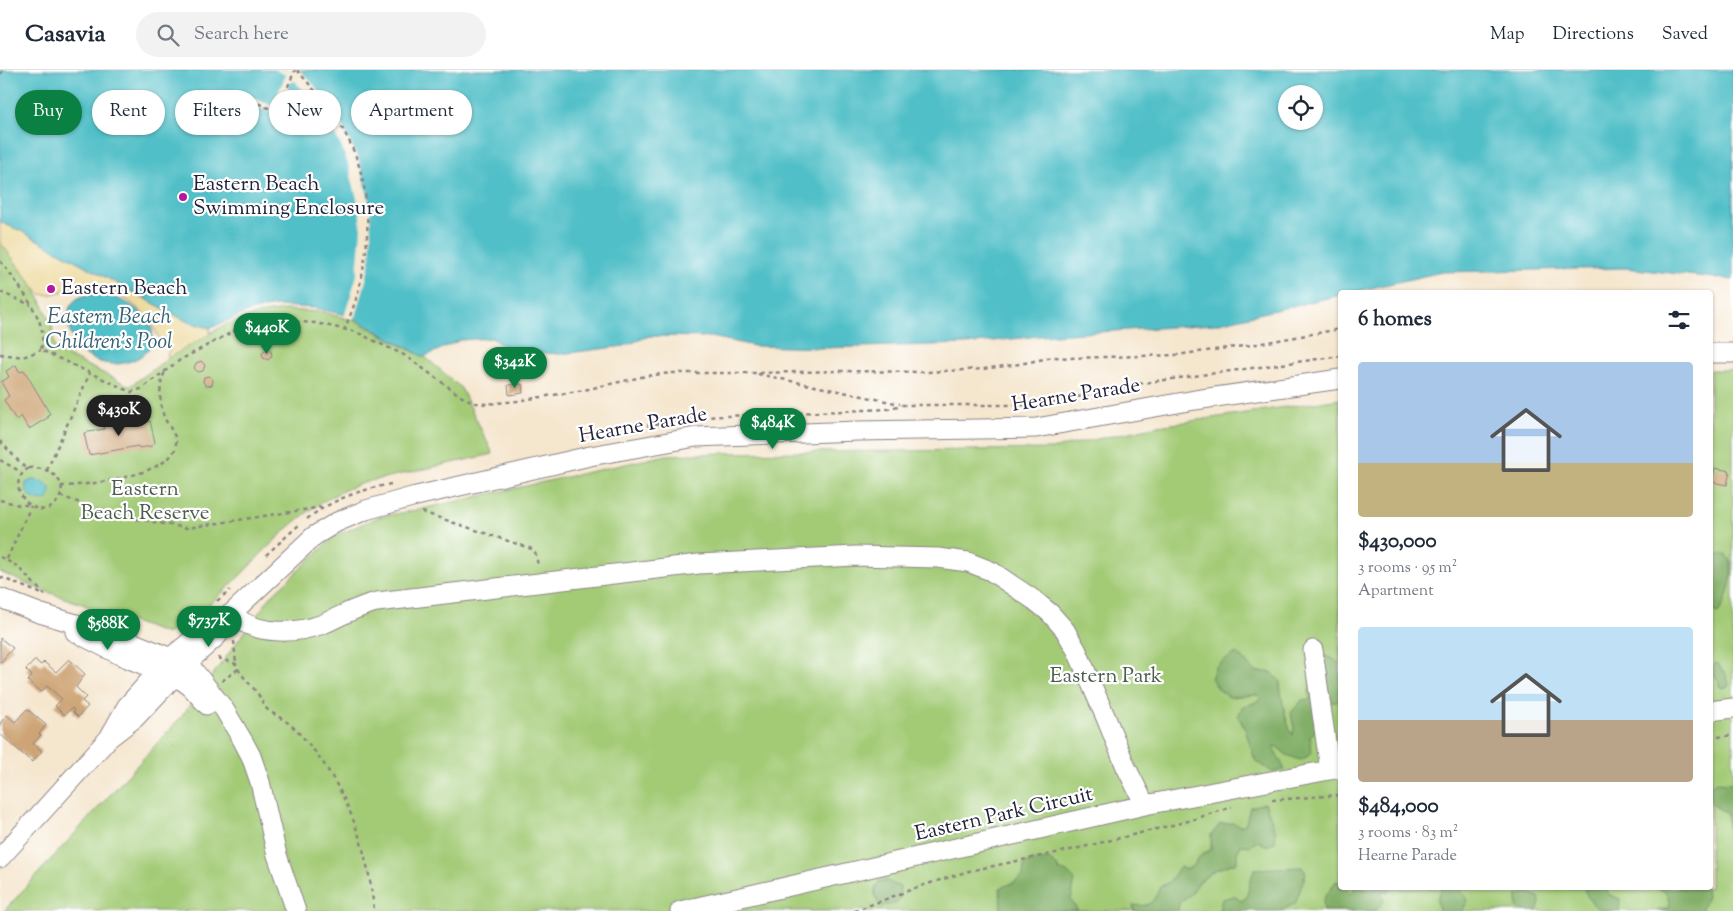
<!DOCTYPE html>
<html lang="en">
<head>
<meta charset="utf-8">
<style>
  body { margin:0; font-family:"Sorts Mill Goudy",serif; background:#f2f2f3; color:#1f2937; height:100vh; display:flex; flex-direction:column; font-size:19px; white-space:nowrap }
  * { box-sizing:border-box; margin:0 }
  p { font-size:16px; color:#747a83 }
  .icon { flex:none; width:28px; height:28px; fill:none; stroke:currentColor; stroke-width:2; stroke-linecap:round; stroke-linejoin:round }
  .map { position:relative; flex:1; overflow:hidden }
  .details { position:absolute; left:1338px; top:220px; width:375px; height:600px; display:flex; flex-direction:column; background:#fff; border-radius:5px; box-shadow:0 1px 4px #0004 }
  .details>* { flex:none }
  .guide { position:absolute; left:15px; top:20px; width:475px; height:45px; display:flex; gap:10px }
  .buttons { position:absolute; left:1278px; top:15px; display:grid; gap:10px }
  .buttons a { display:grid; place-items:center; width:45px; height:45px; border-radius:50%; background:#fff; box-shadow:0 1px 4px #0004; font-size:25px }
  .price { position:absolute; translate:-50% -42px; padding:0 11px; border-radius:18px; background:#0b8043; color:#fff; font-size:16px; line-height:32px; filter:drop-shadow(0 1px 2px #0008) }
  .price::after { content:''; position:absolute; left:50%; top:30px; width:15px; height:11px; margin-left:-8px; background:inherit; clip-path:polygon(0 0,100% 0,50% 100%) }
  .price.current { background:#222; color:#fff }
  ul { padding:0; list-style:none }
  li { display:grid; align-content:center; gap:10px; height:265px; padding:0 20px }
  li span { display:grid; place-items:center; height:155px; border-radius:5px; color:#555 }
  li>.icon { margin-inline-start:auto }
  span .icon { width:90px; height:90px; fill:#fffc; stroke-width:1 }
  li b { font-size:21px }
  h2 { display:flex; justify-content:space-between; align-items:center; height:60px; padding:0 20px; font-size:21px }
  .pill { padding:0 18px; border-radius:22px; background:#fff; box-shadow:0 1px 4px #0004; font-size:18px; line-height:45px }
  .pill.current { background:#0b8043; color:#fff }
  header { display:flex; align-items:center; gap:30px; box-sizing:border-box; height:70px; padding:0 25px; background:#fff; border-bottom:1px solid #e0e1e3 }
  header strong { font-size:24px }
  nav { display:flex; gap:28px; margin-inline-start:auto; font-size:18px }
  .search { width:350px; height:45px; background:#f2f2f3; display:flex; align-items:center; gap:12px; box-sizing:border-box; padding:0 18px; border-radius:28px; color:#747a83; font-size:19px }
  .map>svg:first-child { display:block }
  .green { fill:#a3cb76; stroke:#627658 }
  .forest { fill:#82af67; stroke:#526851 }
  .sand { fill:#eeda9e; stroke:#887e6c }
  .water { fill:#51bfc8; stroke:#3a7082; fill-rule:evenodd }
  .pier { fill:#f5e6ce }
  .building { fill:#cea476 }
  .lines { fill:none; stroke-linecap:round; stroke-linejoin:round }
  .minor-casing { stroke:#8c8484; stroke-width:21 }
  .path { stroke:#8c8484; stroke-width:2.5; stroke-dasharray:4 4; stroke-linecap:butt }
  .minor { stroke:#fff; stroke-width:19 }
  .poi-dot { fill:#b5179e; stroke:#fff; stroke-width:2 }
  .labels { text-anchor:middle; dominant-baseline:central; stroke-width:4.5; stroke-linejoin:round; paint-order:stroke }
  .poi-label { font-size:21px; fill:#22223b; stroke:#fff; text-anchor:start }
  .street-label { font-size:21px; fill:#22223b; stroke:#fff }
  .park-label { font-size:21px; fill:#4f5d50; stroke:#fff }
  .water-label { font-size:22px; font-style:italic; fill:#356173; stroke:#fff }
</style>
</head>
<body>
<header>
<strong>Casavia</strong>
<div class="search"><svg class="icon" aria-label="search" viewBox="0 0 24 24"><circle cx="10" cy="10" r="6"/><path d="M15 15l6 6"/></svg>Search here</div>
<nav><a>Map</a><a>Directions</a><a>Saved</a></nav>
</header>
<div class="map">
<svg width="1733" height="841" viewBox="0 0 1733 841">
  <rect width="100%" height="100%" fill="#fff"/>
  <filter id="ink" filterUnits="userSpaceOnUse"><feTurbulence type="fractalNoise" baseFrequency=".02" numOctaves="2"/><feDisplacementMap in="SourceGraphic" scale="10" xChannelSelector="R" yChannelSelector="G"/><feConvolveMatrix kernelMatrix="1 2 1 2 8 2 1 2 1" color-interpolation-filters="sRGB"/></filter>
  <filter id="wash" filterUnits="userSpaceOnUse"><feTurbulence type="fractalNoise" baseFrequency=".0096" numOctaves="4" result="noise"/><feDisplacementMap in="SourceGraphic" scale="20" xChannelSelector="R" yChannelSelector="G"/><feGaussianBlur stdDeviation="1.12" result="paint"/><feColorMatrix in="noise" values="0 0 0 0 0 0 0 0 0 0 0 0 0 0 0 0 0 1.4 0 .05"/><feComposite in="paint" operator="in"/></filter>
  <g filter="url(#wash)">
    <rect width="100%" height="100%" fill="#f5e6ce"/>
    <path class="green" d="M0 172 36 220 52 255 55 280 130 316 170 287 203 266 227 254 257 244 285 240 322 242 356 251 429 290 461 318 493 384 370 411C296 431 260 493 205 538 193 547 179 555 167 564L39 519 0 502Z
      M1710 300H1733V841H4L182 646 272 525 335 466 378 447 417 440 666 385 724 383 1051 379 1158 356 1340 329V818H1710Z"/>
    <path class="forest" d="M1723 483C1726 486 1730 488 1731 492 1733 508 1728 531 1718 543L1710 540V487Z
      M1236 583 1246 592 1255 602H1271L1280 611C1280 621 1287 659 1293 665L1294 658 1291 643 1302 630 1311 629 1309 622 1311 611 1319 656 1310 667 1312 681 1307 687 1300 690 1287 685 1276 676 1273 677 1285 700 1272 702 1255 690 1244 656 1238 647 1242 637 1254 633 1261 628 1258 625 1229 627 1219 620 1211 608 1216 596Z
      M1325 586 1334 589 1340 595V629L1336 632 1327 633 1320 587Z
      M1716 593 1719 595 1721 598V601L1725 602 1729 614 1728 617 1722 618 1719 616V611L1710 601Z
      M1715 712 1733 713V765L1729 764 1726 743 1710 733V717Z
      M1265 733 1276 762 1275 772 1267 776 1258 771 1250 776 1241 775 1237 783V792L1215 800 1199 812 1191 824 1179 833 1178 841H1134L1133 835C1152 838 1154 830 1161 815L1168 813 1180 797 1186 800 1194 795 1199 787 1211 779V765L1220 754 1233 753 1241 756 1246 753 1250 737Z
      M1049 789 1058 797 1059 801 1067 802 1075 810 1071 830 1078 841H1001L1000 818 1015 812 1023 806 1024 794 1033 791Z
      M1302 797 1306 803 1295 834 1279 841H1219L1222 829 1234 826 1241 831 1246 828 1254 799Z
      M879 811H887L900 817V829L896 834 881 836C873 826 873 822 879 811Z
      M1336 811 1340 813V818H1346L1350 824 1354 821V818H1392L1388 822 1381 821 1384 831 1375 841H1324L1323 830Z
      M1442 818H1460L1468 831 1462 841H1439L1437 829Z
      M1584 818H1607L1608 824 1620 829 1619 841C1597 841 1592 838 1584 818Z
      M1658 818H1706L1707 826 1701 841H1657L1670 837 1667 823Z
      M1526 822 1539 827 1540 833 1537 841H1521L1517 837V826Z"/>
    <path class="sand" d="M0 152 21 161 188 252 210 258V264L170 287 167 285 170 279C161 273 157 264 152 255 138 233 113 219 88 216 71 215 54 228 40 224L0 172Z"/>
    <path class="water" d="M0 0H1733V210L1626 198 1442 202 1353 222H1340V225L1215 254 1039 266 967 274 823 278 754 276 712 267 649 266 624 276 560 284 509 281 492 268 460 270 424 287 350 246 315 238 277 236 253 240 210 258 188 252 21 161 0 152ZM1286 24H1314V51H1286Z
      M87 225C107 224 125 229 140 242 182 281 109 316 78 277 72 269 68 259 68 249 68 235 74 228 87 225Z
      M32 410C43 409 58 418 47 430 36 433 24 425 26 413Z"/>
    <path class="pier" d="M275 0H300L314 15 336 44 358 88 370 134 371 169 370 191 366 210 358 240 353 250 344 247 357 205 361 159 359 136 348 94 342 78 331 56 318 38 295 11 290 13 276 45 246 32 249 26 272 36 286 5Z"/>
    <g id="blocks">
      <path class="building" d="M270 258 275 261 276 266 271 270 266 267 265 261Z
        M265 280 271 281 272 286 268 290 263 288 262 283Z
        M201 291 205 295 203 301 198 302 194 298 196 293Z
        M16 295 19 301 21 302 24 300 50 344 47 346 49 347 29 359 21 346 16 350 4 330 9 326 1 312 9 307 6 301Z
        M210 306 213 310 212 315 206 316 203 312 204 307Z
        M522 314 523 323 509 325 508 315Z
        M111 347 114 349 118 356 150 351 155 372 152 376 139 378 138 376 89 385 84 363 104 359 105 350Z
        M1715 398 1730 401 1727 415 1712 412Z
        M0 568 13 578 0 593Z
        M69 589 85 604 76 617 86 627 82 631 88 636 78 647 73 642 74 640 72 638 64 645 55 636 62 629 47 616 41 622 28 611 32 606 26 600 35 590 41 595 44 592 56 602Z
        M27 639 46 655 39 664 41 665 33 674 42 681 32 692 0 664V653L7 645 15 652Z"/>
    </g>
  </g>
  <g filter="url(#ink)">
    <use href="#blocks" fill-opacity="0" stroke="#8c8484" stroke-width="1"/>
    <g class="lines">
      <defs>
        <path id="minor" d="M1710 283H1733
          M0 528 39 543 114 565 186 594 194 601 224 639 243 671 251 686 260 712 277 785 296 841
          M232 543C253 566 296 564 323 554 341 546 358 536 377 532L699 494 856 486 938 488 968 492 991 501 1034 530 1050 543 1065 560 1077 581 1106 648 1126 697 1145 735
          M75 562 120 585 183 611 191 617 207 635
          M1313 580 1330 700
          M1710 641 1733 638
          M109 668 127 636 170 588 211 555 232 543 314 466 337 452 366 440 412 427 590 386 696 367 858 361 1036 358 1195 330 1340 309
          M0 788 109 668 135 648 186 594 217 566 226 553
          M680 841 1145 735 1340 698"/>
      </defs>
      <use href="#minor" class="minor-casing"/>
      <path class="path" d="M183 0 189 3
        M297 0C317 23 338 47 351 75 372 120 371 175 358 222 355 234 350 246 345 258
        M0 4 4 0
        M251 30 277 42 295 0
        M0 191C13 207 39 241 42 261 43 267 42 274 41 280L131 322 141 319 180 290 234 261 256 254 284 251 316 253 356 262 406 286 462 327 476 333 486 334 517 331 584 320 646 306 671 303H756L840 301 926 302 983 299 1020 294 1053 287 1070 288 1176 285 1251 275 1340 259
        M0 222 31 235
        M0 284 23 287 41 280
        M758 304 900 334
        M608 364 674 350 702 347 888 339 901 335H1040L1143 313 1340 286
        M0 371 26 399
        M0 390 21 402
        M29 398C48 396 73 412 56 433 37 455 0 415 29 398Z
        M47 400 90 303
        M61 416C84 416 177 405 176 373 176 364 169 357 165 349 159 335 158 314 166 300
        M60 426 89 436 131 448 187 458 322 437
        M0 430 19 435H28
        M422 442 532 479 536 485 538 496
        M307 449C333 429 360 420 391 414
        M266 485 301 453
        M0 487 17 496 46 526
        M7 489 31 436
        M0 507 42 524
        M217 531 230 520
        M234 571 236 594
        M218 588 236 594C241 607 251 614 258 624 262 630 263 636 268 640 278 647 288 651 296 660 344 709 368 774 374 841
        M222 611 238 599
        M1710 668 1733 665
        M1272 730 1340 725
        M854 841 921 816 969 801 1075 779 1185 752 1232 737"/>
      <use href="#minor" class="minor"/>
    </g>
  </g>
  <g class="poi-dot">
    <circle cx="183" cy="127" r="5"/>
    <circle cx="51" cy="219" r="5"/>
  </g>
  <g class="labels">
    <g class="poi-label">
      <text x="193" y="115">Eastern Beach<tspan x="193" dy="24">Swimming Enclosure</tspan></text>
      <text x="61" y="219">Eastern Beach</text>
    </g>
    <g class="street-label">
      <text transform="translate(1076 326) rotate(-9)">Hearne Parade</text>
      <text transform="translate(643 356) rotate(-10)">Hearne Parade</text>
      <text transform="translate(1004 745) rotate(-13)">Eastern Park Circuit</text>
    </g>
    <g class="park-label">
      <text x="145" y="420">Eastern<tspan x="145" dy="24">Beach Reserve</tspan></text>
      <text x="1106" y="607">Eastern Park</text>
    </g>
    <g class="water-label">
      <text x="109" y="248">Eastern Beach<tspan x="109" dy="25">Children's Pool</tspan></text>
    </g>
  </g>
</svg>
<div class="buttons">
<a><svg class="icon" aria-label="locate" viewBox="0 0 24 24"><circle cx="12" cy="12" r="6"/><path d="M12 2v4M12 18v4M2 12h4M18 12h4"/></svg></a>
</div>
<b class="price" style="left:267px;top:285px">$440K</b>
<b class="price" style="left:515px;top:319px">$342K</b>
<b class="price current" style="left:119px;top:367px">$430K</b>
<b class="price" style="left:773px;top:380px">$484K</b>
<b class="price" style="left:209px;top:578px">$737K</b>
<b class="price" style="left:108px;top:581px">$588K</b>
<div class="guide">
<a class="pill current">Buy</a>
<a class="pill">Rent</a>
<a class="pill">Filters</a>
<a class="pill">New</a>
<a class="pill">Apartment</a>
</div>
<section class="details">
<h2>6 homes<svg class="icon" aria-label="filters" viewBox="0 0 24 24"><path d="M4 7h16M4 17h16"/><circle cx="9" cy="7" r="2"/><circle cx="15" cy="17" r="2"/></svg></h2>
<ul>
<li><span style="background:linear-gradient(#a9c7e8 65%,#c2b280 0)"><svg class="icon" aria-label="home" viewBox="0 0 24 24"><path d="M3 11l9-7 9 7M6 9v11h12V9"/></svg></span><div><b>$430,000</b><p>3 rooms · 95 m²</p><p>Apartment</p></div></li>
<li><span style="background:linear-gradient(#bfe0f5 60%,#b9a48a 0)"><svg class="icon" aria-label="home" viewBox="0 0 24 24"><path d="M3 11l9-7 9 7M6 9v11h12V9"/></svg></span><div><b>$484,000</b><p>3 rooms · 83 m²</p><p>Hearne Parade</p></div></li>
</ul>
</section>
</div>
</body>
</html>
